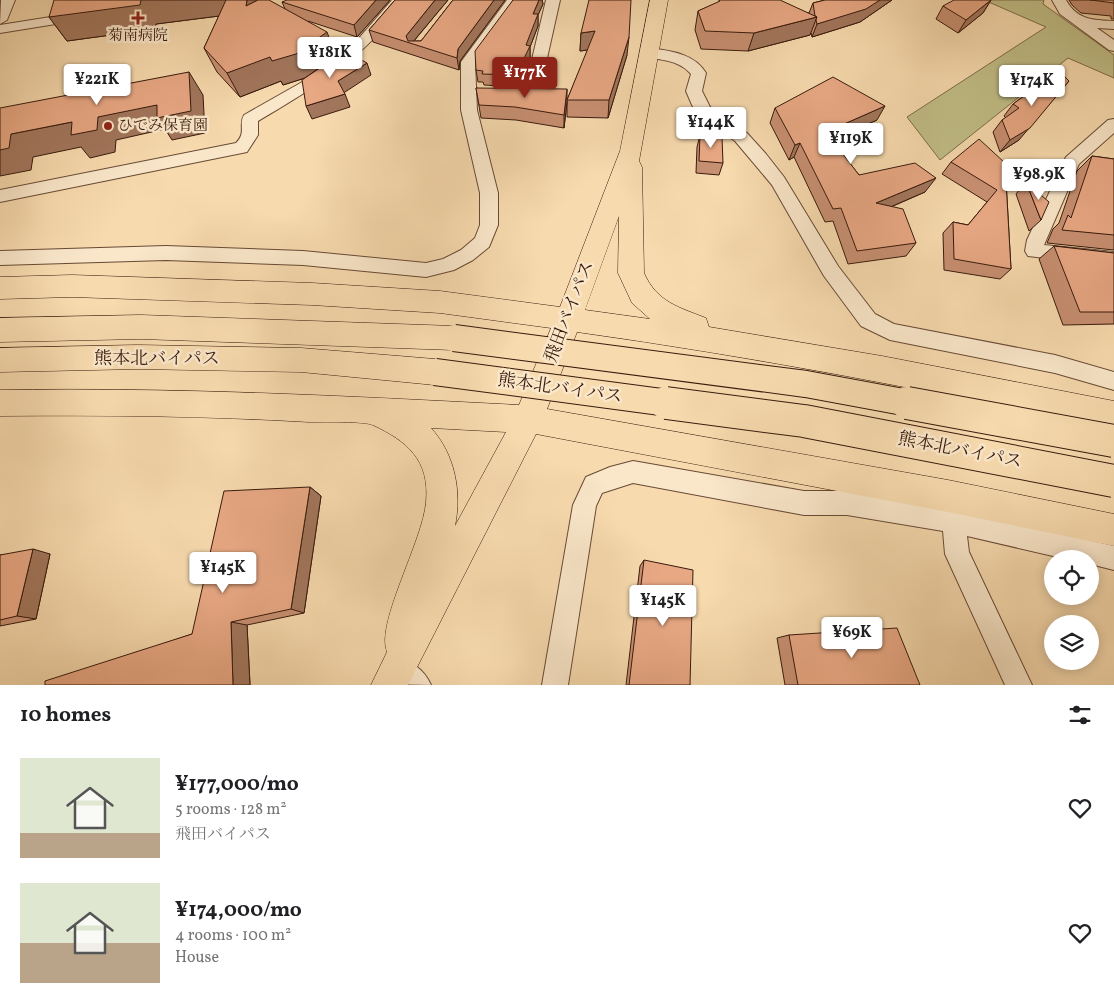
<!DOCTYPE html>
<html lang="en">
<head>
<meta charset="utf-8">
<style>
  body { margin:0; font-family:Vollkorn,"Noto Serif JP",serif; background:#f6f6f6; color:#202124; height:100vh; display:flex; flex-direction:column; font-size:19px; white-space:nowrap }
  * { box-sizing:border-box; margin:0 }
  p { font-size:16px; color:#757577 }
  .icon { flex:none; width:28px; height:28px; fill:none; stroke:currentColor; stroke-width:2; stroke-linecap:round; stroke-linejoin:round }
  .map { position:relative; height:685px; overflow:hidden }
  .panel { display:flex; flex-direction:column; background:#fff; flex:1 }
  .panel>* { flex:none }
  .buttons { position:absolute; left:1044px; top:550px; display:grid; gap:10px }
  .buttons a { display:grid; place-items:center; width:55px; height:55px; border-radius:50%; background:#fff; box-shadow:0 2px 12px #0003; font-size:25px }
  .price { position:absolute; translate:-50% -42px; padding:0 11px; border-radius:5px; background:#fff; color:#222; font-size:16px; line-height:32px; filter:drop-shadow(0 1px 2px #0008) }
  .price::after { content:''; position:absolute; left:50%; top:30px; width:15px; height:11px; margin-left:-8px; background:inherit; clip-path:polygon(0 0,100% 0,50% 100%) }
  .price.selected { background:#8f2418; color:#fff }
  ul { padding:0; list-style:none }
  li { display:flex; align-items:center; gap:15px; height:125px; padding:0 20px }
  li span { display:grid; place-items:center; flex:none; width:140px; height:100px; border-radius:0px; color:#555 }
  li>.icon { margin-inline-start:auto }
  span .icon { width:60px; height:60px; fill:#fffc; stroke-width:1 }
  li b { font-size:21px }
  h2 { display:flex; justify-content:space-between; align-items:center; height:60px; padding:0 20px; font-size:21px }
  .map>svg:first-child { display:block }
  .green { fill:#c1be87; stroke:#7c6c4a }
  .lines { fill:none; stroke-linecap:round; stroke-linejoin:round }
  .minor-casing { stroke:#684a35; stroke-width:2 }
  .tertiary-casing { stroke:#684a35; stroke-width:2 }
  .trunk-casing { stroke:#381a0d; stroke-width:1 }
  .minor { fill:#fae7ca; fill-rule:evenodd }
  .tertiary { fill:#fae7ca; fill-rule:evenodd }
  .trunk { fill:#f7daae; fill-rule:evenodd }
  .trunk-bridge-far1-casing { stroke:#381a0d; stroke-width:28; stroke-linecap:butt }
  .trunk-bridge-casing { stroke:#381a0d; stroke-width:34; stroke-linecap:butt }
  .trunk-bridge-far1 { stroke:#f7daae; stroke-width:26 }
  .trunk-bridge { stroke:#f7daae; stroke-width:32 }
  .wall { fill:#c89072; stroke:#381a0d }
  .shaded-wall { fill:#a2765c; stroke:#381a0d }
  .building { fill:#e8a884; stroke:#381a0d }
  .poi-dot { fill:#8f2418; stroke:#fae7ca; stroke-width:2 }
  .labels { text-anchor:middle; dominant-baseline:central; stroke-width:5; stroke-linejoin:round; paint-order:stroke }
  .far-poi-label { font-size:15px; fill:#381a0d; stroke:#fae7ca }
  .street-label { font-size:18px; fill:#381a0d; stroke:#fae7ca }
</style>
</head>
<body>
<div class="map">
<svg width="1114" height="685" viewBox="0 0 1114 685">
  <rect width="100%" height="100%" fill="#f7daae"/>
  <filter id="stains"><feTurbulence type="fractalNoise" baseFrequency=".004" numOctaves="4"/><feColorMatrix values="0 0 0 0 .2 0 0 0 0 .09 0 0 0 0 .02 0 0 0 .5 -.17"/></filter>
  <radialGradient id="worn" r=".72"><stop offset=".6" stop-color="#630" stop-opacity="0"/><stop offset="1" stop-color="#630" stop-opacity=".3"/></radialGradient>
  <path class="green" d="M984 0H1044L1043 4 1114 55V78L1068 58 940 160 907 117 1046 27Z"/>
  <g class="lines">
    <defs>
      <path id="minor" d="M1 0H15L7 20 0 24Z
        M392 0H406C365 58 317 86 258 121V135L247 152 0 202V190L236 143C247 132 238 125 244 115L311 77 353 45Z
        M507 0H521L475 62 477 110 498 193V225L489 247 473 260 454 270 426 277 303 265 166 260 0 265V251L166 246 303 251 426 263 443 259 461 250 475 238 480 225V193L461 110V62Z
        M546 0H560L539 94 531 99 504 97 501 93 504 89H525Z
        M1052 0H1066C1077 20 1093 20 1114 21V29L1097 28 1114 40V51L1109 50 1060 14Z
        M57 16 62 17 64 20 62 23 0 33V25Z
        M649 48C670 51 694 53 706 73L702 91 710 107 747 133 766 154 784 177 838 266 875 314 894 324 1055 355 1114 372V390L1055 373 890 340 861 326 824 276 772 185 735 141 698 115 692 105 686 91 691 74C678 59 661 61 644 56L642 53 644 50Z
        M1114 119V133L1079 164 1044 245 1114 252V266L1028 256 1025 251 1027 240 1066 157 1108 120Z
        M633 461 804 491H847L954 509 1114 546V570L1090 564V559H1066L967 536 969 552 1032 685H1005L945 554 943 531 847 515H804L633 483 602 493 596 506 568 685H542L573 505 586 477 610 467Z"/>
      <path id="tertiary" d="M396 656C412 662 424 669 431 685L384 684 380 672 384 660Z"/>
      <path id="trunk" d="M650 0H668L639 161 642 167 644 273C657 302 678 307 706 318L709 327 882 356 1114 401V429C935 392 757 357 577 332L547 409 948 480 1114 514V546L948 512 536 434 408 685H371L387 652C375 624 423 541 426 502 430 460 407 441 373 425 364 421 322 422 309 422 207 416 103 415 0 416V390C173 387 346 396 519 405L551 328 440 313 312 305 72 297 0 299V277L72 275 312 283 440 291 560 307 620 151ZM619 216 618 273 632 303 650 319 585 310ZM431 428 506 432 455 526C462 492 455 454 431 428Z
        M141 315 454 326 464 330 468 338 464 346 454 350 141 339 0 342V318Z
        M138 345 301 348 435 359 445 363 449 372 445 381 435 385 301 372 138 369 0 372V348Z"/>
    </defs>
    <use href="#minor" class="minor-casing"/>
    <use href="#tertiary" class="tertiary-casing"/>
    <use href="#trunk" class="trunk-casing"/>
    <use href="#minor" class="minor"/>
    <use href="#tertiary" class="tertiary"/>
    <use href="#trunk" class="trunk"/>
    <defs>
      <path id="trunk-bridge-far1" d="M454 338 806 384 914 404
        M435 372 676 404"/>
      <path id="trunk-bridge" d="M666 403 804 421 1114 481
        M907 403 1114 441"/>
    </defs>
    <use href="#trunk-bridge-far1" class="trunk-bridge-far1-casing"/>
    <use href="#trunk-bridge" class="trunk-bridge-casing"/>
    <use href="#trunk-bridge-far1" class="trunk-bridge-far1"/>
    <use href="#trunk-bridge" class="trunk-bridge"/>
  </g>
  <path class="wall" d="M390 0 357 37 308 21 336 56 305 78 283 85 281 81 240 97 217 72 204 48 219 16 156 24 155 29 67 41 49 17 285 9 282 2Z
    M395 0H448L414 41H421L453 0H505L460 61 459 70 373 42 369 30Z
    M513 0H542L543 4 538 15V26L530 47V58L516 87 484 85 483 82H478L476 70Z
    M719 0 809 13 813 3 825 0H892L860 22 812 37 811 33 810 35 748 51 701 49 695 30 698 11 719 2Z
    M991 0 983 13 958 33 936 19 943 6Z
    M1069 0H1114V19H1111V16L1081 13 1072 5Z
    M581 33 627 55 608 118 567 117V100L588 50 580 51Z
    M1042 83 1019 140 1000 152 993 132 1002 120 1006 118 1004 116 1013 104Z
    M476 88 567 102 564 128 516 120 481 118Z
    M775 108 877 120 832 140 859 175 925 192 891 207 916 243 906 256 848 264 833 221 825 222 794 157 789 160 770 123Z
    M700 135 723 163 719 175 696 173 697 147Z
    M1092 156 1114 159V250L1047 243 1053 229 1059 223 1077 171Z
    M951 162 1005 163 1011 269 1000 279 944 270 943 233 953 222 968 225 987 202 942 174Z
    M1026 182 1041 220 1029 231 1016 194Z
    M1054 246 1114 253V324L1063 325 1039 259Z
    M310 487 321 496 304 613 247 625 250 685H45L192 634Z
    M50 554 36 619 0 626V555Z
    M644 560 690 685H626L640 566Z
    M789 635 920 685H785L777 638Z"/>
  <path class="shaded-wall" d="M141 0H237L243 13 156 24 155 29 67 41 49 17Z
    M247 0H258L246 6Z
    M376 0H390L357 37 354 25Z
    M435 0H448L412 43 407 42 406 36Z
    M494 0H505L460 61 459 70 457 58 458 49Z
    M539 0H542L543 4 538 15V26L530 47V58L516 87V75L526 45 533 14Z
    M880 0H892L860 22 812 37 817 24Z
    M991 0 983 13 958 33 966 20Z
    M817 17 810 35 748 51 754 33Z
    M595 31 594 49 580 51 581 33Z
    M327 32 336 56 305 78 283 85 281 81 240 97 227 73Z
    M629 37 627 55 608 118 609 100Z
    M367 63 371 75 342 94 338 81Z
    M189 72 203 95 205 133 172 140 165 129 116 140 115 152 90 158 81 147 33 157 31 170 0 176V150L11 134 98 117Z
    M1069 81 1019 140 1000 152 1010 140Z
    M567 89V102L564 128V115Z
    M345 94 350 107 312 119 306 106Z
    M885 106 877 120 819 146 826 132Z
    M800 143 794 157 789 160 795 145Z
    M936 178 925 192 867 217 876 203Z
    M310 487 321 496 304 613 291 609Z
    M33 549 50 554 36 619 17 616Z
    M231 622 247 625 250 685H233Z"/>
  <path class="building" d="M54 0H141L140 5 49 17Z
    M226 0H247L246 6 258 0H269L327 32 296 54 272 61 270 57 227 73 204 48Z
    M287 0H376L354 25 282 2Z
    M395 0H435L406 36 408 41H421L453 0H494L458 49 457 58 369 30Z
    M513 0H539L533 14H538L526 45 530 46 516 75 482 74 483 71 476 70 475 51Z
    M589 0H631L629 37 609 100H567L595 31 581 33Z
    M719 0H780L817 17 754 33 705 31 698 11 720 1Z
    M825 0H880L866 9 817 24 816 20 817 17 815 16 813 3Z
    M954 0H991L966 20 943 6Z
    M1090 0H1114V3L1091 0Z
    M345 51 367 63 338 81 345 94 306 106 302 80Z
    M189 72 191 111 157 118V105L98 117 97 130 71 135 72 122 11 134 9 148 0 150V108Z
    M1064 76 1069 81 1030 128 1010 140 1002 120 1019 108 1013 104 1042 83 1049 86Z
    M833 77 885 106 826 132 859 175 915 163 936 178 876 203 903 209 916 243 857 251 841 208 833 209 800 143 795 145 775 108Z
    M476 88 567 89 564 115 515 107 479 105Z
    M700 135 722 137 723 163 699 161Z
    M979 139 1005 163 1011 269 954 259 953 222 968 225 997 190 951 162Z
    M1092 156 1114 159V235L1062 230 1068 215 1071 218Z
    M1026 182 1049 202 1041 220Z
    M1054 246 1114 253V312H1080Z
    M310 487 291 609 231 622 233 685H45V681L192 634 224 491Z
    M33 549 17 616 0 620V555Z
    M644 560 693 570 690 685H629Z
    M897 628 920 685H798L789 635Z"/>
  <g class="poi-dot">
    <path d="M135.5 10.5h5v5h5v5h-5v5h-5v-5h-5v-5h5z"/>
    <circle cx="108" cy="126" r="5"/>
  </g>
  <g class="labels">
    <g class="far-poi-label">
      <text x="138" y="36">菊南病院</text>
      <text x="118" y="126" text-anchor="start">ひでみ保育園</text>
    </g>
    <g class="street-label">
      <text transform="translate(570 312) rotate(-69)">飛田バイパス</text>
      <text x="157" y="359">熊本北バイパス</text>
      <text transform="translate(560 389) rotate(8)">熊本北バイパス</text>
      <text transform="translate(960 451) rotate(11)">熊本北バイパス</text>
    </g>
  </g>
  <rect width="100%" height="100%" filter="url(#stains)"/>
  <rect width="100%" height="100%" fill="url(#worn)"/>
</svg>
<div class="buttons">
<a><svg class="icon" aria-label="locate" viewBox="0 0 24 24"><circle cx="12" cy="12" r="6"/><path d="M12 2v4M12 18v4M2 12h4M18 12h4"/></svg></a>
<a><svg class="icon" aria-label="layers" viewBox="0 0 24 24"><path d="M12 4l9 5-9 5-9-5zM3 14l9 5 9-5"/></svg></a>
</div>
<b class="price" style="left:330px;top:79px">¥181K</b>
<b class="price selected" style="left:525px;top:99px">¥177K</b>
<b class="price" style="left:97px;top:106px">¥221K</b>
<b class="price" style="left:1032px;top:107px">¥174K</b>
<b class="price" style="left:711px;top:149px">¥144K</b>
<b class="price" style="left:851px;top:165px">¥119K</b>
<b class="price" style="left:1039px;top:201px">¥98.9K</b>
<b class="price" style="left:223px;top:594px">¥145K</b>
<b class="price" style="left:663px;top:627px">¥145K</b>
<b class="price" style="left:852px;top:659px">¥69K</b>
</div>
<section class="panel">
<h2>10 homes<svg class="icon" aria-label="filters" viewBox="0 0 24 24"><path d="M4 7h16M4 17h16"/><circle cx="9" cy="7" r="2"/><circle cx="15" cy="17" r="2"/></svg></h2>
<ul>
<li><span style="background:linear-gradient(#dfe7d0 75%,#b9a48a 0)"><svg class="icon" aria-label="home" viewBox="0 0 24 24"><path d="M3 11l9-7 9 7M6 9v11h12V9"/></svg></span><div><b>¥177,000/mo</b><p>5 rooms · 128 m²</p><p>飛田バイパス</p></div><svg class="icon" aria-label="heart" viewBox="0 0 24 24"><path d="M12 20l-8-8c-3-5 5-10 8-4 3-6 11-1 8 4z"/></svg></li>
<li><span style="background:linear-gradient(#dfe7d0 60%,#b9a48a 0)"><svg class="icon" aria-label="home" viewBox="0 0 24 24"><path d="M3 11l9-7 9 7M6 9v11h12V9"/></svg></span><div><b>¥174,000/mo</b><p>4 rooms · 100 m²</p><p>House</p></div><svg class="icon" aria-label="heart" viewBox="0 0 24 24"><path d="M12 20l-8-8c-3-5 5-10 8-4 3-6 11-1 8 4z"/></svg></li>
</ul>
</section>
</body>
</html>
